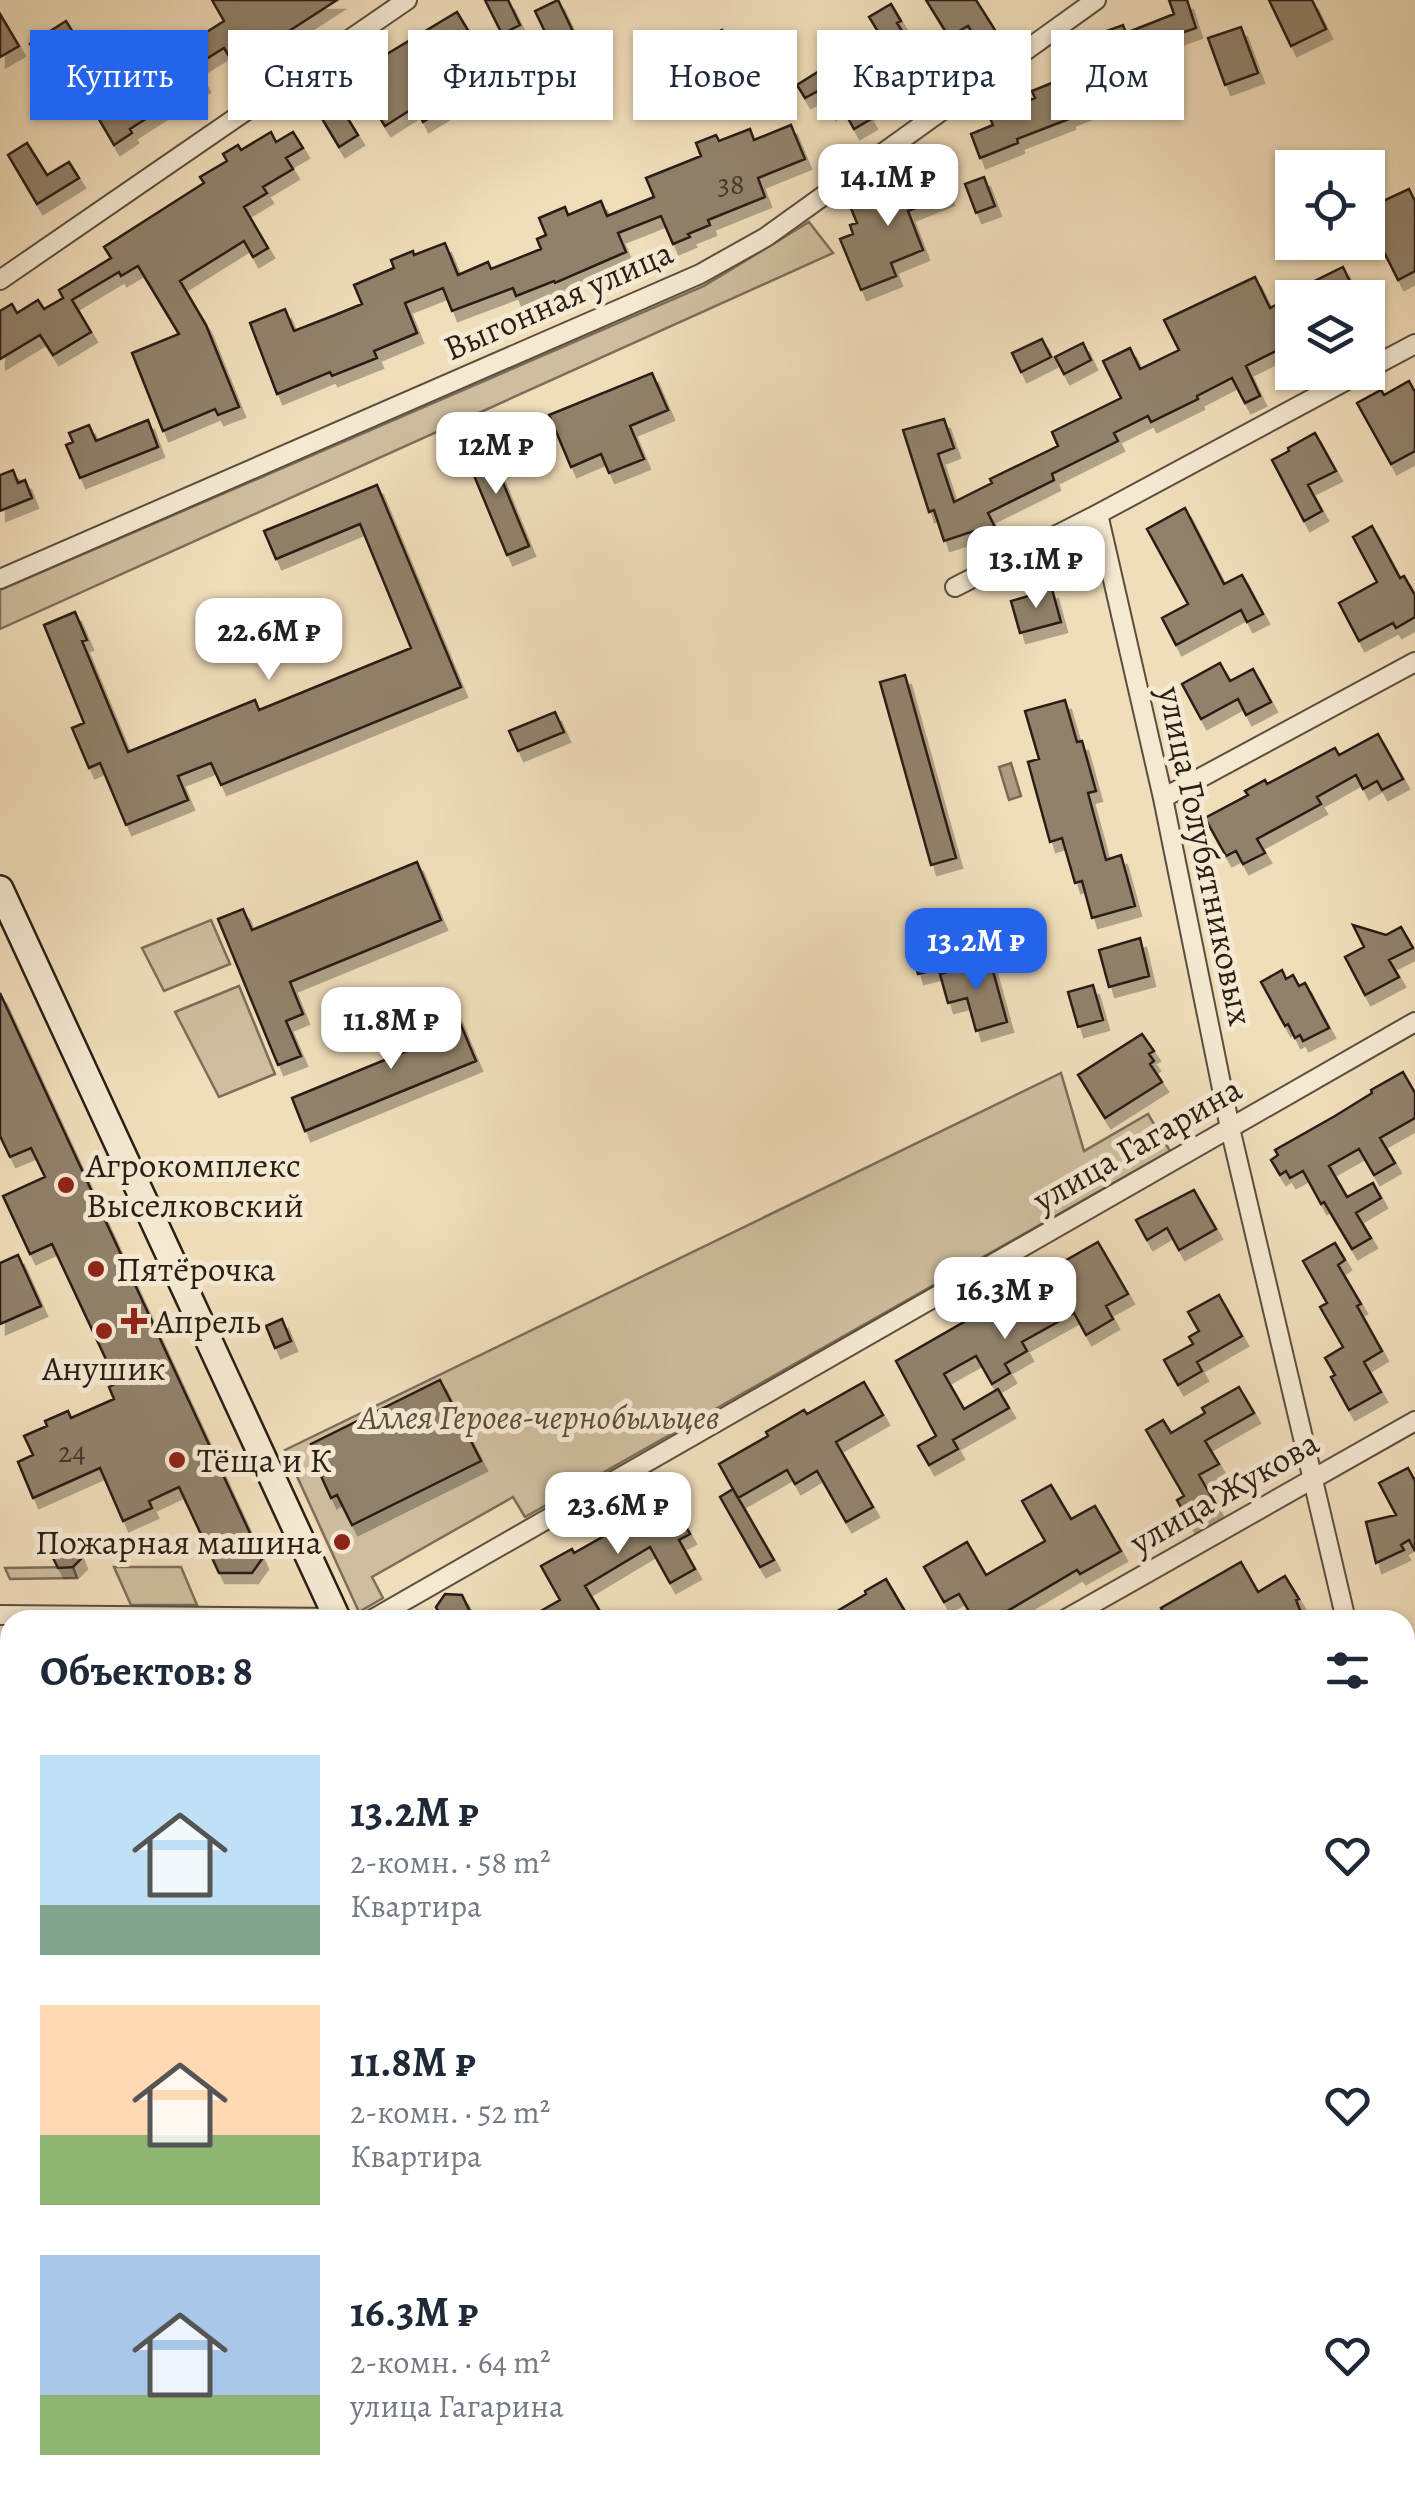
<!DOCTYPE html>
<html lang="ru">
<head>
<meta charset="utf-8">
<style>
  body { margin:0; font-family:Alegreya,serif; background:#f6f6f7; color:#1f2937; height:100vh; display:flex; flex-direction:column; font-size:38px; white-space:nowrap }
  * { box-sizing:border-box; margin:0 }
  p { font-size:32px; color:#747a83 }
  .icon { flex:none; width:55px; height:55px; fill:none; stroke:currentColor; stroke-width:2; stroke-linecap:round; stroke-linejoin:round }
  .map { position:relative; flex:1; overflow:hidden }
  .drawer { position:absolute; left:0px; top:1610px; width:1415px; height:890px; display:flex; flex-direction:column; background:#fff; border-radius:30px 30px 0 0; box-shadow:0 2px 8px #0004 }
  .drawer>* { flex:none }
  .hud { position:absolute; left:30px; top:30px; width:1355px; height:90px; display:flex; gap:20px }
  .fabs { position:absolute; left:1275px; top:150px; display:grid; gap:20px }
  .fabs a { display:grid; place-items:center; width:110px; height:110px; border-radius:0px; background:#fff; box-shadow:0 2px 8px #0004; font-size:50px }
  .price { position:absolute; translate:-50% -85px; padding:0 22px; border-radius:20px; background:#fff; color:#222; font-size:32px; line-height:65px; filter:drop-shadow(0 2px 5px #0008) }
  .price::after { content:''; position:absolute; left:50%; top:60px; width:30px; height:22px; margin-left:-15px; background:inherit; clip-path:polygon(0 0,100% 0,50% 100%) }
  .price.selected { background:#2563eb; color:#fff }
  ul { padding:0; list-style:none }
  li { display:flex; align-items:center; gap:30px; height:250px; padding:0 40px }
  li span { display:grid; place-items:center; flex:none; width:280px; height:200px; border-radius:0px; color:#555 }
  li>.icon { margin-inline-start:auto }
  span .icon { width:120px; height:120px; fill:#fffc; stroke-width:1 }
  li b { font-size:42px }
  h2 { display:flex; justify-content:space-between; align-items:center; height:120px; padding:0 40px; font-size:42px }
  .pill { padding:0 35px; border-radius:0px; background:#fff; box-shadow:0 2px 8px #0004; font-size:35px; line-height:90px }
  .pill.selected { background:#2563eb; color:#fff }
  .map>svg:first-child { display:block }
  .green { fill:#cebd9e; stroke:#7c6e5a; stroke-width:2.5 }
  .water { fill:#ad9c82; stroke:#796a56; stroke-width:2.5 }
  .building { fill:#91816b; stroke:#2a1e15; stroke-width:2.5; filter:url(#shadow) }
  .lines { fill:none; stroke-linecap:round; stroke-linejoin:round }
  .street-casing { stroke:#5c4e3e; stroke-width:22 }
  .secondary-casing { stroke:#2a1e15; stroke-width:30 }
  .street { stroke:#f5e9d2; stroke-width:18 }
  .secondary { stroke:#f5e9d2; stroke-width:25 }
  .poi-dot { fill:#8f2418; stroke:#f5e9d2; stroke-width:4 }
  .labels { text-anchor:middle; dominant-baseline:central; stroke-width:10; stroke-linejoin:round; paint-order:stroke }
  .number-label { font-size:30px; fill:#44372a }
  .street-label { font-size:35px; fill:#2a1e15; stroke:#f5e9d2 }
  .poi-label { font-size:35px; fill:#2a1e15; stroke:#f5e9d2; text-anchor:start }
  .park-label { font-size:35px; font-style:italic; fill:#5b4e3e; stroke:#f5e9d2 }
</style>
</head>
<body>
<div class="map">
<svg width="1415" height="2500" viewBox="0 0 1415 2500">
  <defs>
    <filter id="shadow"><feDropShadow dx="6" dy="10" stdDeviation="0" flood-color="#0004"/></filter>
  </defs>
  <rect width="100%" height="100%" fill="#f0ddba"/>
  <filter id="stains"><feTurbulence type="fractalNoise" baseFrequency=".002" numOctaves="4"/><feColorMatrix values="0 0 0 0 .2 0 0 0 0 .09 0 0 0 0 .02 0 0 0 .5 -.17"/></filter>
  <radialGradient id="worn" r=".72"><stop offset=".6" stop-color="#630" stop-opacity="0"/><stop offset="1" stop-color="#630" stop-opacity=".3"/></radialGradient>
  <path class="green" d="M809 222 833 253 0 629V590L704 286Z
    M211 920 230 964 164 991 142 948Z
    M239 986 275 1074 219 1097 175 1012Z
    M1061 1073 1084 1151 1148 1114 1170 1151 525 1517 513 1497 372 1577 383 1598 359 1612 285 1450Z
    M73 1567 77 1578 10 1579 5 1568Z
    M114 1567H181L197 1605H131Z"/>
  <path class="water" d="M1011 763 1021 796 1009 800 999 767Z"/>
  <path class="building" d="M212 0H337L235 66 224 48 195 66 204 82 130 129 132 133 114 145 97 116 102 113 96 104 124 87 114 69 136 56 140 62 181 37 186 45 224 21Z
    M485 0H508L520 25 502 34Z
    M558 0 577 40 557 50 550 34 547 36 535 11Z
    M926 0H976L995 30 977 40 968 26 949 37Z
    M1169 0H1187L1196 28 1161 40 1166 53 1103 75 1106 82 1097 85 1104 102 1068 116 1069 119 1017 139 1018 143 980 158 971 134 993 125 989 116 1035 98 1032 91 1084 70 1081 63 1112 51 1104 32 1123 25 1126 33 1174 14Z
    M1269 0H1312L1326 29 1291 46Z
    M891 4 901 21 897 23 929 75 866 111 871 119 854 129 840 104 830 110 818 91 805 98 797 85 824 68 836 87 892 54 869 17Z
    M457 12 496 77 423 122 415 107 385 126 376 112 384 107 362 69Z
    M0 14 19 46 0 57Z
    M66 21 84 50 47 73 30 44Z
    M1241 27 1258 73 1225 85 1208 38Z
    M722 30 730 44 714 53 706 39Z
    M334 96 358 135 339 147 315 107Z
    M791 125 805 159 758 178 765 197 708 220 710 225 688 234 690 237 673 244 661 216 618 233 626 252 555 283 554 281 516 296 513 288 452 311 443 288 405 303 417 333 374 351 377 358 332 376 330 372 277 394 250 323 285 309 294 331 335 315 362 304 354 285 394 268 391 260 413 251 414 255 445 243 458 275 488 262 491 269 541 249 537 239 546 235 539 218 565 207 568 215 601 201 607 216 654 197 646 178 701 156 696 143 716 135 719 141 750 129 754 140Z
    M271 132 276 142 293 132 303 148 286 158 293 169 263 187 267 193 244 207 268 248 253 257 244 241 180 281 206 325 239 407 218 415 215 409 163 431 132 353 179 334 138 266 121 276 119 272 72 300 91 332 53 355 40 335 0 359V311L12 304 17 313 38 300 44 309 63 298 59 290 111 258 104 247 204 183 200 177 227 161 223 154 238 145 241 150Z
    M27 143 47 175 69 162 79 178 37 204 8 155Z
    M938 171 948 195 908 211 923 250 891 263 896 276 861 290 840 239 853 234 850 225 857 223 850 206Z
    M984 177 995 206 976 213 965 184Z
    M1409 189 1415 201V271L1398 280 1373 230 1368 233V208Z
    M1343 267 1358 298H1280Z
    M1255 277 1270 308 1276 305 1292 340V343L1246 366 1260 396 1245 403 1232 378 1197 396 1198 399 1151 422 1148 416 1114 433 1118 441 1052 474 1054 480 988 513 1004 545 988 553 977 530 944 541 934 510 929 512 903 430 944 419 954 448 938 454 954 502 992 483 990 479 1058 446 1052 432 1121 398 1103 361 1130 348 1140 369 1179 350 1164 320Z
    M1042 339 1051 357 1021 372 1012 353Z
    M1083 343 1091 360 1064 374 1055 357Z
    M652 373 668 410 630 426 644 459 609 473 601 454 571 467 549 415Z
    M1409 381 1415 392V451L1391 464 1357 403 1381 390 1384 395Z
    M148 420 158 447 80 478 66 445 73 442 69 433 89 425 96 441Z
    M1315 433 1336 471 1308 485 1322 511 1304 521 1272 460 1289 451 1288 448Z
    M485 439 529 546 507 555 463 449Z
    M13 470 18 483 25 480 32 498 0 511V475Z
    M377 485 461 687 221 785 211 763 178 776 188 800 126 825 100 763 89 768 72 728 84 723 44 625 75 612 87 640 82 641 128 752 255 700 259 710 411 648 360 524 276 559 264 531Z
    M1185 508 1224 584 1242 575 1263 614 1247 622 1241 610 1176 645 1162 618 1188 604 1147 529Z
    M1372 526 1400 578 1404 576 1415 595V617L1396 628 1393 623 1359 641 1339 603 1377 582 1353 537Z
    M1052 589 1061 622 1020 633 1011 601Z
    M1220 663 1230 681 1253 669 1271 702 1246 715 1238 699 1201 719 1182 684Z
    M905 675 956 858 931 865 880 682Z
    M1065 700 1077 742 1082 741 1096 791 1088 793 1106 860 1121 855 1135 906 1092 918 1082 881 1075 883 1062 838 1050 842 1028 762 1039 759 1025 711Z
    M555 712 564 732 518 751 509 731Z
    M1378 734 1403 779 1382 790 1377 781 1363 789 1356 775 1317 797 1321 804 1257 839 1265 853 1243 864 1236 851 1226 856 1205 818 1248 795 1245 791 1265 780 1267 784 1335 748 1339 755Z
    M417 862 441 920 290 982 303 1014 286 1021 301 1056 278 1065 218 919 243 909 252 930Z
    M1353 925 1386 935 1401 927 1413 948 1389 960 1399 977 1365 995 1345 957 1364 947Z
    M1140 938 1149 976 1109 987 1099 950Z
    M932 946 938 969 918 974 912 952Z
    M990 960 1007 1022 976 1031 967 998 948 1003 940 974Z
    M1282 970 1286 979 1293 975 1299 986 1305 983 1329 1028 1303 1041 1300 1035 1295 1038 1288 1024 1285 1026 1261 982Z
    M1093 985 1103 1020 1078 1027 1068 992Z
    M0 993 262 1559 252 1573H219L179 1487 149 1501 152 1508 123 1521 100 1468 33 1498 18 1462 33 1455 24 1436 47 1426 45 1421 68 1411 71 1418 114 1399 109 1387 117 1383 52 1244 30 1254 3 1196 45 1177 31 1148 10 1157 0 1136Z
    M451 1001 476 1061 305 1131 292 1098 431 1041 420 1014Z
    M1142 1034 1154 1051 1149 1054 1154 1061 1150 1064 1162 1082 1105 1118 1078 1075Z
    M1403 1072 1415 1093V1118L1380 1138 1395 1163 1374 1175 1359 1149 1329 1166 1347 1197 1373 1183 1381 1198 1356 1213 1371 1238 1352 1249 1324 1202 1321 1204 1303 1171 1290 1178 1286 1171 1280 1175 1271 1160 1278 1155 1275 1150 1335 1116 1372 1093 1371 1090Z
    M1194 1190 1216 1229 1179 1250 1167 1228 1147 1240 1136 1220Z
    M1098 1242 1128 1294 1106 1306 1113 1319 1086 1335 1074 1313 1022 1342 1027 1351 1005 1364 1010 1373 992 1384 976 1356 944 1374 964 1409 998 1389 1009 1408 953 1440 958 1449 929 1465 918 1446 936 1436 896 1361 983 1311 978 1303 1001 1290 1006 1298 1051 1273 1049 1270Z
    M1335 1243 1345 1260 1338 1265 1361 1304 1357 1306 1382 1351 1364 1362 1381 1392 1349 1410 1331 1377 1335 1375 1325 1358 1343 1347 1320 1307 1327 1303 1303 1261Z
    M18 1255 41 1306 0 1324V1263Z
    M1219 1295 1242 1336 1197 1362 1202 1371 1178 1385 1164 1360 1193 1344 1189 1337 1199 1331 1188 1312Z
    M282 1319 291 1341 275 1348 266 1326Z
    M440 1380 481 1461 352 1525 337 1495 331 1498 321 1476 326 1474 311 1444Z
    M864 1382 883 1415 836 1442 873 1507 846 1522 817 1471 795 1484 787 1470 738 1498 719 1464 768 1436 766 1432 804 1410 807 1414Z
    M1239 1387 1254 1413 1205 1441 1219 1464 1199 1475 1219 1510 1191 1526 1177 1500 1184 1496 1146 1430 1163 1420 1171 1433 1205 1413 1202 1408Z
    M1408 1468 1415 1481V1551L1409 1540 1401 1545 1404 1550 1376 1563 1366 1522 1396 1515 1379 1483Z
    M1051 1485 1071 1519 1095 1506 1121 1551 1080 1574 1077 1570 992 1620H974L959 1594 944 1602 924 1567 967 1542 986 1575 1045 1541 1022 1501Z
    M663 1486 690 1534 679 1540 695 1569 670 1583 650 1547 585 1586 605 1620H525L560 1600 541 1566 572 1549 574 1553 634 1519 626 1507Z
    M733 1489 774 1560 760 1567 720 1497Z
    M73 1539 81 1559 73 1567 58 1568 49 1550Z
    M1241 1562 1258 1592 1285 1576 1299 1599 1296 1600 1304 1620H1168L1161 1608Z
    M886 1579 910 1620H822L866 1594 865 1591Z
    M445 1594 462 1595 474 1620H442L436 1607Z"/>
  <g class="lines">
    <defs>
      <path id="street" d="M0 280 407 0
        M1368 369 1415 344
        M1098 514 1163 798 1230 1128 1346 1620
        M0 579 700 274 766 237 1096 0
        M955 587 1098 514 1362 372
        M1163 798 1415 662
        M0 1615 337 1618
        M371 1620 1415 1022
        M1064 1620 1415 1421
        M1405 1828 1415 1823
        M0 1972 10 1973
        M1405 2004H1415
        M0 2311H10
        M1405 2326H1415"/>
      <path id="secondary" d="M0 889 338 1620
        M741 2490 746 2500"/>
    </defs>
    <use href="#street" class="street-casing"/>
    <use href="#secondary" class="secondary-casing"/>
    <use href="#street" class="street"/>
    <use href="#secondary" class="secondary"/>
  </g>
  <g class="poi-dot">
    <circle cx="66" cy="1185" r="10"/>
    <circle cx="96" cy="1269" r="10"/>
    <path d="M129 1306h10v10h10v10h-10v10h-10v-10h-10v-10h10z"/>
    <circle cx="104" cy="1331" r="10"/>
    <circle cx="177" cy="1460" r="10"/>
    <circle cx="342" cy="1542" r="10"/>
  </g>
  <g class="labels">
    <g class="number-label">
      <text x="731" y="184">38</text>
      <text x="72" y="1452">24</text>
    </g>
    <g class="street-label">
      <text transform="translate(558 300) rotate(-24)">Выгонная улица</text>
      <text transform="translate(1206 856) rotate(78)">улица Голубятниковых</text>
      <text transform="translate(1137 1144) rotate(-30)">улица Гагарина</text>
      <text transform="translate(1224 1492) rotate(-30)">улица Жукова</text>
    </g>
    <g class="poi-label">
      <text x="86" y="1165">Агрокомплекс<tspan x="86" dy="40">Выселковский</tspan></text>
      <text x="116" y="1269">Пятёрочка</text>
      <text x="154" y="1321">Апрель</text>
      <text x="104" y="1368" text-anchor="middle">Анушик</text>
      <text x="197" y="1460">Тёща и К</text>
      <text x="322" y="1542" text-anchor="end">Пожарная машина</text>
    </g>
    <g class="park-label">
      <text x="539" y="1417">Аллея Героев-чернобыльцев</text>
    </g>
  </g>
  <rect width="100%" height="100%" filter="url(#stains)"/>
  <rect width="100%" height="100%" fill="url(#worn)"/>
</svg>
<div class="fabs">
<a><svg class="icon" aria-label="locate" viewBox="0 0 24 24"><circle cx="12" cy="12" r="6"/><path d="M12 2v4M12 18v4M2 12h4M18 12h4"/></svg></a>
<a><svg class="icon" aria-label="layers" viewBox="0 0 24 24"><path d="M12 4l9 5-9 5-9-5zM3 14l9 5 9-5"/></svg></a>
</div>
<b class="price" style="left:888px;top:229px">14.1M ₽</b>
<b class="price" style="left:496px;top:497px">12M ₽</b>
<b class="price" style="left:1036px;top:611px">13.1M ₽</b>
<b class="price" style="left:269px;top:683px">22.6M ₽</b>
<b class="price selected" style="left:976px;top:993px">13.2M ₽</b>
<b class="price" style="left:391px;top:1072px">11.8M ₽</b>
<b class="price" style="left:1005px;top:1342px">16.3M ₽</b>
<b class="price" style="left:618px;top:1557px">23.6M ₽</b>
<div class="hud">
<a class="pill selected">Купить</a>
<a class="pill">Снять</a>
<a class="pill">Фильтры</a>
<a class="pill">Новое</a>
<a class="pill">Квартира</a>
<a class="pill">Дом</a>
</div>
<section class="drawer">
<h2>Объектов: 8<svg class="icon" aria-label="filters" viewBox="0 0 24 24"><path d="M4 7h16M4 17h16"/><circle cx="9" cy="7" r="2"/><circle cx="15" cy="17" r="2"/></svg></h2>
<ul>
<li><span style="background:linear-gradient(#bfe0f5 75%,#7fa58c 0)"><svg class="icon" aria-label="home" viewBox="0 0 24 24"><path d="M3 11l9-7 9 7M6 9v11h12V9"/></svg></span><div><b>13.2M ₽</b><p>2-комн. · 58 m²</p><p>Квартира</p></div><svg class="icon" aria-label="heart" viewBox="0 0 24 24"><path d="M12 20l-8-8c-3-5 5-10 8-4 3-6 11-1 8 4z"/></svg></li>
<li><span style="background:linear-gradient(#ffd9b3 65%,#8fb573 0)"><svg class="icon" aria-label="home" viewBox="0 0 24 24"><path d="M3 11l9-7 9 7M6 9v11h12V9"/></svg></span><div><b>11.8M ₽</b><p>2-комн. · 52 m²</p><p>Квартира</p></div><svg class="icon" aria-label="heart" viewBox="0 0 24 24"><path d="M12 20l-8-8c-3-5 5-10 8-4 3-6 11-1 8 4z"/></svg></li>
<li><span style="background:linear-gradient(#a9c7e8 70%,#8fb573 0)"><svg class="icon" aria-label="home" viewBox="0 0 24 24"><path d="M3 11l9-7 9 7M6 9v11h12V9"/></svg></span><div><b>16.3M ₽</b><p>2-комн. · 64 m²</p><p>улица Гагарина</p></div><svg class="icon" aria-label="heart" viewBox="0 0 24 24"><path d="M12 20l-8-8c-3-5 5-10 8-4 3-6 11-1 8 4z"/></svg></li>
</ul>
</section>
</div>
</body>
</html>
